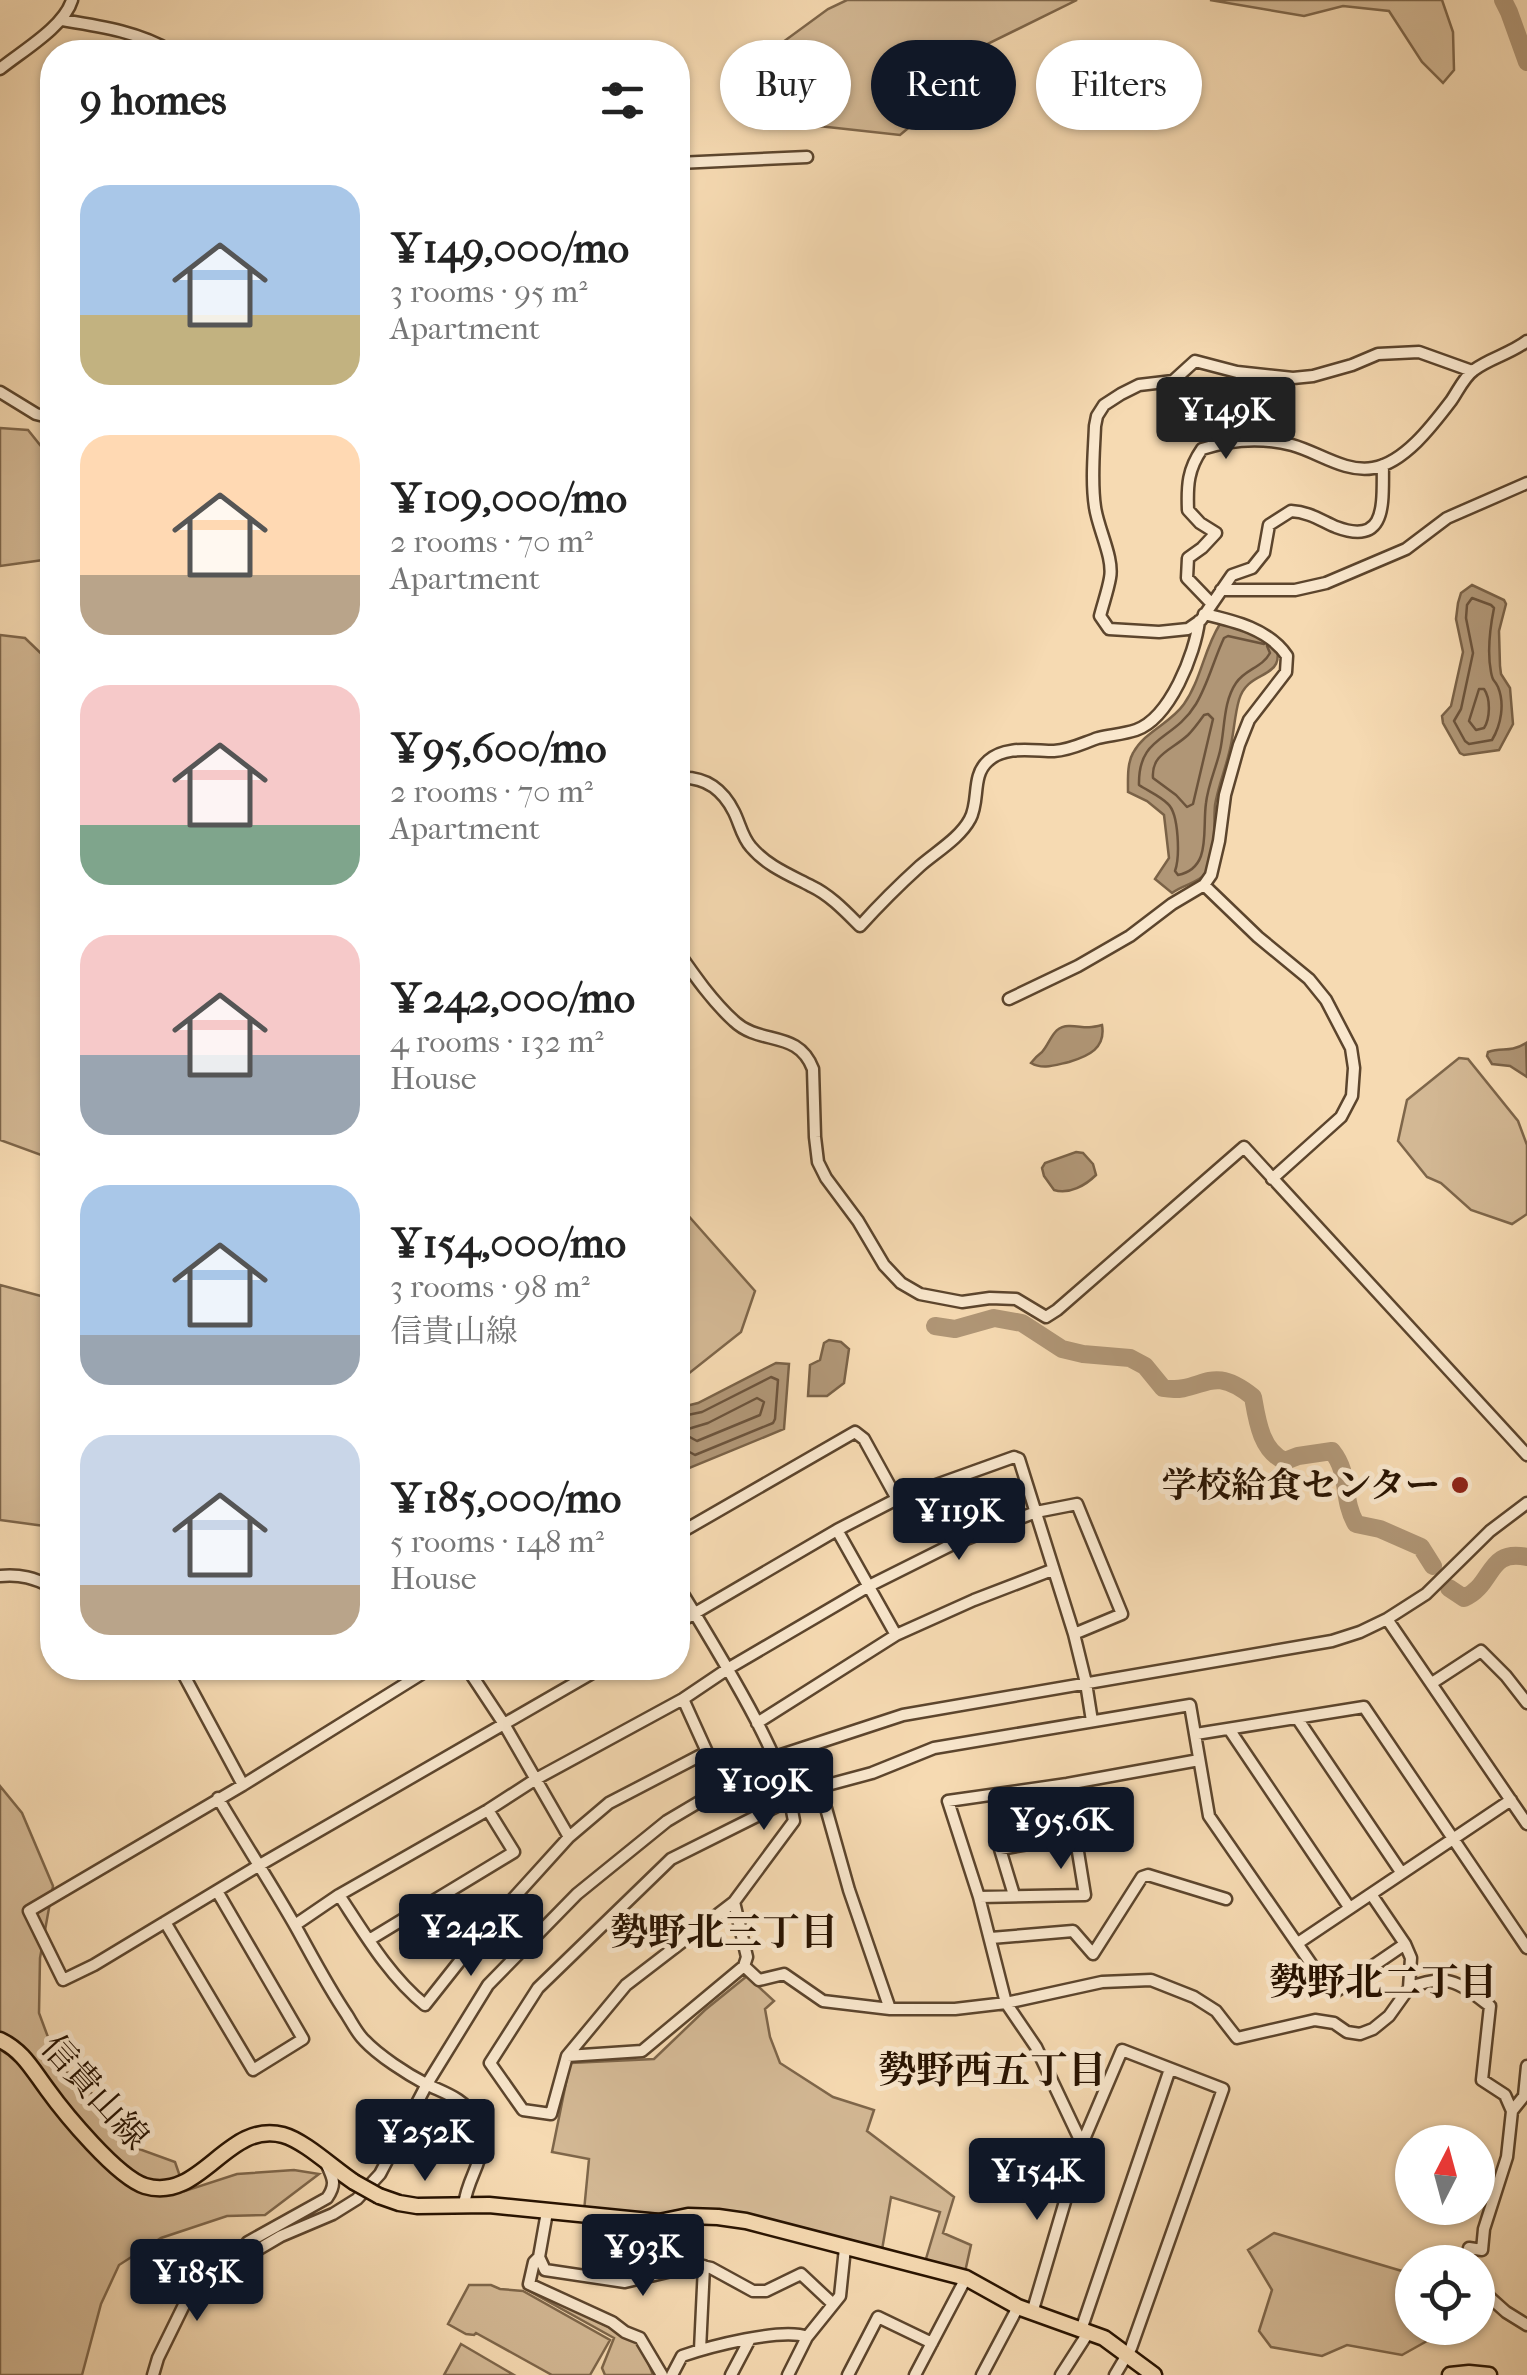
<!DOCTYPE html>
<html lang="en">
<head>
<meta charset="utf-8">
<style>
  body { margin:0; font-family:"IM FELL French Canon","Noto Serif JP",serif; background:#f6f6f6; color:#222; height:100vh; display:flex; flex-direction:column; font-size:38px; white-space:nowrap }
  * { box-sizing:border-box; margin:0 }
  p { font-size:32px; color:#767676 }
  .icon { flex:none; width:55px; height:55px; fill:none; stroke:currentColor; stroke-width:2; stroke-linecap:round; stroke-linejoin:round }
  .map { position:relative; flex:1; overflow:hidden }
  .side { position:absolute; left:40px; top:40px; width:650px; height:1640px; display:flex; flex-direction:column; background:#fff; border-radius:40px; box-shadow:0 2px 8px #0004 }
  .side>* { flex:none }
  .guide { position:absolute; left:720px; top:40px; width:655px; height:90px; display:flex; gap:20px }
  .needle { width:65px; rotate:6deg }
  .tools { position:absolute; left:1395px; top:2125px; display:grid; gap:20px }
  .tools a { display:grid; place-items:center; width:100px; height:100px; border-radius:50%; background:#fff; box-shadow:0 2px 8px #0004; font-size:50px }
  .price { position:absolute; translate:-50% -85px; padding:0 22px; border-radius:10px; background:#111827; color:#fff; font-size:32px; line-height:65px; filter:drop-shadow(0 2px 5px #0008) }
  .price::after { content:''; position:absolute; left:50%; top:60px; width:30px; height:22px; margin-left:-15px; background:inherit; clip-path:polygon(0 0,100% 0,50% 100%) }
  .price.on { background:#222; color:#fff }
  ul { padding:0; list-style:none }
  li { display:flex; align-items:center; gap:30px; height:250px; padding:0 40px }
  li span { display:grid; place-items:center; flex:none; width:280px; height:200px; border-radius:30px; color:#555 }
  li>.icon { margin-inline-start:auto }
  span .icon { width:120px; height:120px; fill:#fffc; stroke-width:1 }
  li b { font-size:42px }
  h2 { display:flex; justify-content:space-between; align-items:center; height:120px; padding:0 40px; font-size:42px }
  .pill { padding:0 35px; border-radius:45px; background:#fff; box-shadow:0 2px 8px #0004; font-size:35px; line-height:90px }
  .pill.on { background:#111827; color:#fff }
  .map>svg:first-child { display:block }
  .green { fill:#d3b894; stroke:#7e664a; stroke-width:2.5 }
  .water { fill:#b09676; stroke:#7a6247; stroke-width:2.5 }
  .lines { fill:none; stroke-linecap:round; stroke-linejoin:round }
  .shore { stroke:#6c543c; stroke-width:2.5 }
  .river { stroke:#b09676; stroke-width:18 }
  .minor-casing { stroke:#5c452d; stroke-width:15 }
  .major-casing { stroke:#281301; stroke-width:19 }
  .minor { stroke:#f9e7cd; stroke-width:10 }
  .major { stroke:#f6dab2; stroke-width:14 }
  .major-bridge-casing { stroke:#281301; stroke-width:19; stroke-linecap:butt }
  .major-bridge { stroke:#f6dab2; stroke-width:14 }
  .poi-dot { fill:#8f2418; stroke:#f9e7cd; stroke-width:4 }
  .labels { text-anchor:middle; dominant-baseline:central; stroke-width:10; stroke-linejoin:round; paint-order:stroke }
  .poi-label { font-size:35px; font-weight:bold; fill:#281301; stroke:#f9e7cd; text-anchor:end }
  .street-label { font-size:35px; fill:#281301; stroke:#f9e7cd }
  .neighbourhood-label { font-size:38px; font-weight:bold; fill:#281301; stroke:#f9e7cd }
</style>
</head>
<body>
<div class="map">
<svg width="1527" height="2375" viewBox="0 0 1527 2375">
  <rect width="100%" height="100%" fill="#f6dab2"/>
  <filter id="stains"><feTurbulence type="fractalNoise" baseFrequency=".002" numOctaves="4"/><feColorMatrix values="0 0 0 0 .2 0 0 0 0 .09 0 0 0 0 .02 0 0 0 .5 -.17"/></filter>
  <radialGradient id="worn" r=".72"><stop offset=".6" stop-color="#630" stop-opacity="0"/><stop offset="1" stop-color="#630" stop-opacity=".3"/></radialGradient>
  <path class="green" d="M847 0H1077L955 60 927 100 925 114 900 135 764 120 749 90 772 50 828 9Z
    M1210 0H1442L1453 32 1454 70 1443 83 1422 62 1389 11 1343 6 1304 16Z
    M0 428 28 430 52 460V552L43 560 0 566Z
    M0 635 25 638 52 664V1159L0 1140Z
    M1459 1058 1468 1059 1518 1121 1527 1145V1214L1512 1224 1471 1210 1441 1183 1427 1177 1398 1141 1407 1100Z
    M678 1204 755 1291 741 1332 678 1382Z
    M0 1285 52 1299V1527L0 1520Z
    M0 1786 22 1813 53 1886 40 1958 39 2013 58 2064 111 2110 139 2149 175 2162 185 2191 237 2174 294 2170 319 2174 265 2215 227 2216 161 2238 119 2265 101 2304 82 2375H0Z
    M747 1976 774 2001 765 2009 770 2037 780 2063 833 2097 874 2110 867 2131 954 2197 943 2233 971 2245 965 2272 925 2262 940 2212 891 2197 882 2250 730 2211H675V2214L584 2211 589 2159 552 2152 570 2063 654 2059 705 2010Z
    M1274 2233 1412 2274V2328H1443V2332L1402 2355 1347 2345 1322 2356 1271 2347 1259 2331 1272 2290 1248 2250Z
    M525 2283 641 2344 653 2375H605L602 2368 614 2338 524 2288Z
    M469 2285H491L500 2289 523 2291 610 2340 590 2375H552L476 2333 474 2335 466 2334 448 2324Z
    M461 2344 514 2375H444Z"/>
  <path class="water" d="M1472 585 1504 600 1506 604 1499 631 1500 666 1501 674 1510 688 1513 724 1499 750 1464 755 1460 753 1443 723 1442 716 1451 706 1463 652 1456 619 1458 603 1461 593Z
    M1220 624 1273 635C1292 684 1249 665 1239 700 1234 717 1234 736 1229 753 1225 770 1218 787 1215 805 1213 825 1218 856 1205 874 1198 883 1182 885 1172 893L1155 879 1169 858 1164 815 1147 801 1128 792C1128 780 1127 763 1133 753 1145 731 1170 724 1184 704 1201 680 1204 649 1220 624Z
    M1102 1025C1106 1048 1089 1056 1069 1062 1055 1065 1043 1070 1031 1063 1034 1059 1038 1055 1042 1052 1051 1042 1053 1025 1070 1026 1086 1027 1086 1029 1102 1025Z
    M1526 1043 1527 1077 1510 1066 1492 1064 1487 1056 1488 1052C1503 1046 1508 1054 1526 1043Z
    M1076 1152 1083 1153 1093 1164 1096 1175C1086 1185 1069 1195 1054 1190L1044 1176 1042 1168 1045 1163Z
    M829 1340 841 1342 849 1349 844 1383 827 1396H808L810 1365 820 1360 824 1343Z
    M776 1363 789 1364 784 1429 687 1469 678 1451V1408L698 1403Z"/>
  <g class="lines">
    <path class="shore" d="M1472 598 1491 605 1494 608C1490 628 1487 652 1491 672 1493 683 1493 677 1498 687 1505 704 1501 725 1492 740L1469 744 1465 741 1454 721 1461 709 1473 653 1466 618 1467 605Z
      M1264 644 1228 636 1224 638C1214 659 1208 684 1196 704 1173 742 1138 735 1139 785 1148 791 1160 796 1168 804 1179 814 1180 857 1175 871L1178 875C1212 868 1202 831 1206 803 1208 785 1216 768 1220 751 1225 729 1223 702 1236 683 1245 669 1262 668 1270 653L1267 646
      M1479 689H1484C1491 699 1490 719 1484 728L1476 730 1469 721Z
      M1208 714 1213 719 1193 804 1187 807 1176 795 1153 778C1151 754 1172 750 1188 735 1194 729 1199 722 1204 715Z
      M757 1398 764 1402 760 1415 697 1441 686 1435 688 1429 708 1423Z
      M678 1417 702 1412 771 1377 778 1380 775 1419 773 1423 695 1455 684 1449H678"/>
    <path class="river" d="M1503 0 1509 12 1527 62
      M935 1326 955 1329 994 1318 1022 1323 1062 1349 1083 1354 1130 1358 1145 1366 1163 1388C1204 1395 1208 1361 1253 1397 1257 1420 1261 1451 1285 1461L1298 1456 1332 1451C1351 1475 1341 1498 1356 1524L1380 1529 1421 1547 1433 1566
      M1449 1588 1464 1598C1494 1585 1487 1548 1527 1557"/>
    <defs>
      <path id="minor" d="M62 20C99 26 140 32 172 52
        M0 69C22 51 64 27 72 0
        M678 163 807 157
        M0 392 36 414 52 418
        M1383 465C1382 500 1389 547 1336 527 1320 520 1309 512 1291 511L1269 525 1264 553 1252 568 1232 575 1201 620 1188 629 1159 632 1109 629 1100 616C1103 604 1108 590 1110 578 1114 558 1098 529 1095 507 1091 481 1094 452 1095 426L1097 416 1104 405 1121 394 1139 385 1173 381 1195 361 1237 372 1293 378 1313 376 1352 365 1378 354 1419 352 1472 371
        M1221 590H1295L1326 583 1406 549 1447 518 1527 483
        M1212 604 1187 578 1188 558 1202 548 1216 533 1200 523 1188 510C1187 485 1188 469 1202 449 1232 439 1261 437 1292 445 1318 452 1345 473 1373 468 1404 463 1432 426 1451 401 1458 391 1464 377 1474 370 1490 358 1510 354 1527 341
        M678 778C704 776 722 788 734 812 740 824 742 837 751 847 767 866 790 875 811 886 830 895 845 911 860 926 879 905 899 885 920 866 936 852 960 838 970 819 980 801 971 776 988 761 1005 745 1033 751 1054 751 1071 750 1083 743 1098 738 1111 735 1124 734 1136 730 1170 718 1195 654 1199 621
        M1204 885 1258 937 1309 979 1326 1000 1351 1048 1354 1068 1352 1096 1341 1117 1272 1179
        M678 952C694 975 712 1001 734 1021 760 1046 798 1029 813 1069L815 1137 818 1162 826 1178 858 1221 884 1265 901 1283 920 1294 962 1302 990 1298 1016 1299 1046 1317 1057 1310 1244 1147 1527 1455
        M1009 999 1078 966 1130 936 1172 904 1204 885 1211 875 1219 841 1225 795 1239 745 1249 720 1286 672 1287 656C1269 629 1234 621 1204 614
        M837 1530 896 1635
        M678 1534 855 1432 864 1439 897 1499
        M0 1576C21 1574 34 1578 52 1587
        M678 1586C705 1630 732 1674 756 1720 773 1753 788 1784 794 1821L734 1902 626 1985 567 2056 551 2114 523 2110 490 2063 538 1988 671 1859 791 1799
        M1387 1619 1426 1594 1490 1531 1527 1503
        M678 1623 837 1530 897 1499 1014 1457 1019 1459 1074 1634 1086 1683 1092 1721
        M180 1668 243 1785
        M431 1668 243 1785 29 1911 63 1980 94 1965 258 1866 601 1668
        M467 1668 504 1724 569 1837
        M1432 1683 1481 1651 1506 1676 1527 1703
        M1297 1718 1401 1872
        M757 1723 896 1635 974 1600 1052 1570
        M1229 1729 1349 1907
        M1196 1734 1364 1707 1527 1948
        M218 1798C244 1842 272 1885 297 1929 313 1958 328 1987 347 2015 352 2023 357 2033 364 2040 379 2056 407 2074 426 2084 444 2093 464 2098 475 2118 494 2154 468 2171 464 2205
        M339 1895C364 1933 389 1976 425 2005L482 1933 569 1837 609 1803 707 1752 683 1699
        M1014 1895 1000 1849 1076 1836
        M979 1897 1085 1895 1067 1784
        M165 1922 253 2070 303 2039 217 1891
        M295 1925 339 1895 488 1810 536 1779 683 1699 729 1668 869 1586 953 1544 1036 1512 1077 1504 1122 1614 1074 1634
        M991 1938 1073 1931 1093 1954 1142 1877 1148 1875 1226 1899
        M369 1940 514 1852 488 1810
        M1298 1943 1511 1800
        M744 1966 759 1980 784 1974 823 2001 890 2009H955L1006 2003 1102 1982 1151 1980 1194 1997 1216 2011 1237 2038 1315 2020 1334 2023 1347 2032 1360 2034 1373 2029 1389 2016 1409 1988 1411 1958 1405 1944 1371 1894
        M1409 1988C1448 1972 1459 1983 1490 2006L1482 2080 1505 2095 1512 2111
        M890 2009 849 1890 820 1787 872 1773 934 1748 1190 1705 1209 1816 1332 1994 1405 1944
        M567 2056 642 2051 744 1966 747 1957 734 1902
        M1082 2144 1036 2047 1006 2003 979 1897 948 1801 1067 1784 1199 1760
        M547 2212 539 2257 545 2270 625 2282 697 2265 711 2268 753 2291H766L801 2274 833 2304
        M539 2257 534 2262 529 2284 612 2322 625 2332 640 2338 662 2375
        M233 2261 248 2242 327 2198C337 2184 333 2178 326 2163
        M1466 2262 1469 2248 1482 2250 1484 2229 1507 2157 1512 2111 1524 2096 1527 2066
        M1478 2287 1506 2312 1527 2325
        M1032 2313 1082 2144 1122 2050 1223 2089 1131 2348 1115 2375
        M1081 2330 1170 2069
        M700 2350 704 2266
        M153 2375 158 2358 184 2305 230 2266 281 2236 333 2214 357 2199 380 2174 427 2084 488 1985 577 1894 667 1821 775 1757 903 1715 1332 1641 1360 1632 1387 1619 1527 1824
        M672 2375 682 2356C708 2347 783 2327 807 2337
        M731 2375 750 2339
        M788 2375 807 2337 840 2296 845 2248
        M848 2375 878 2317 932 2343
        M915 2375 966 2278
        M982 2375 1018 2307
        M1061 2375 1088 2333"/>
      <path id="major" d="M0 2040C23 2051 32 2069 47 2089 65 2114 117 2177 145 2186 201 2203 227 2120 283 2135 305 2141 334 2169 354 2182
        M379 2196 399 2203 417 2206 489 2205 659 2222 688 2216 718 2217 746 2221 966 2278 1018 2307 1104 2338 1154 2375
        M1450 2375 1469 2373 1489 2375"/>
    </defs>
    <use href="#minor" class="minor-casing"/>
    <use href="#major" class="major-casing"/>
    <use href="#minor" class="minor"/>
    <use href="#major" class="major"/>
    <defs>
      <path id="major-bridge" d="M354 2182 379 2196"/>
    </defs>
    <use href="#major-bridge" class="major-bridge-casing"/>
    <use href="#major-bridge" class="major-bridge"/>
  </g>
  <circle class="poi-dot" cx="1460" cy="1485" r="10"/>
  <g class="labels">
    <g class="poi-label">
      <text x="1440" y="1485">学校給食センター</text>
    </g>
    <g class="street-label">
      <text transform="translate(95 2092) rotate(48)">信貴山線</text>
    </g>
    <g class="neighbourhood-label">
      <text x="724" y="1932">勢野北三丁目</text>
      <text x="1383" y="1982">勢野北二丁目</text>
      <text x="992" y="2070">勢野西五丁目</text>
    </g>
  </g>
  <rect width="100%" height="100%" filter="url(#stains)"/>
  <rect width="100%" height="100%" fill="url(#worn)"/>
</svg>
<div class="tools">
<a><svg class="needle" viewBox="-14 -14 28 28"><path d="M0-13l5 13h-10z" fill="#e53935"/><path d="M0 13l5-13h-10z" fill="#767676"/></svg></a>
<a><svg class="icon" aria-label="locate" viewBox="0 0 24 24"><circle cx="12" cy="12" r="6"/><path d="M12 2v4M12 18v4M2 12h4M18 12h4"/></svg></a>
</div>
<b class="price on" style="left:1226px;top:462px">¥149K</b>
<b class="price" style="left:959px;top:1563px">¥119K</b>
<b class="price" style="left:764px;top:1833px">¥109K</b>
<b class="price" style="left:1061px;top:1872px">¥95.6K</b>
<b class="price" style="left:471px;top:1979px">¥242K</b>
<b class="price" style="left:425px;top:2184px">¥252K</b>
<b class="price" style="left:1037px;top:2223px">¥154K</b>
<b class="price" style="left:643px;top:2299px">¥93K</b>
<b class="price" style="left:197px;top:2324px">¥185K</b>
<div class="guide">
<a class="pill">Buy</a>
<a class="pill on">Rent</a>
<a class="pill">Filters</a>
</div>
<section class="side">
<h2>9 homes<svg class="icon" aria-label="filters" viewBox="0 0 24 24"><path d="M4 7h16M4 17h16"/><circle cx="9" cy="7" r="2"/><circle cx="15" cy="17" r="2"/></svg></h2>
<ul>
<li><span style="background:linear-gradient(#a9c7e8 65%,#c2b280 0)"><svg class="icon" aria-label="home" viewBox="0 0 24 24"><path d="M3 11l9-7 9 7M6 9v11h12V9"/></svg></span><div><b>¥149,000/mo</b><p>3 rooms · 95 m²</p><p>Apartment</p></div></li>
<li><span style="background:linear-gradient(#ffd9b3 70%,#b9a48a 0)"><svg class="icon" aria-label="home" viewBox="0 0 24 24"><path d="M3 11l9-7 9 7M6 9v11h12V9"/></svg></span><div><b>¥109,000/mo</b><p>2 rooms · 70 m²</p><p>Apartment</p></div></li>
<li><span style="background:linear-gradient(#f6c9c9 70%,#7fa58c 0)"><svg class="icon" aria-label="home" viewBox="0 0 24 24"><path d="M3 11l9-7 9 7M6 9v11h12V9"/></svg></span><div><b>¥95,600/mo</b><p>2 rooms · 70 m²</p><p>Apartment</p></div></li>
<li><span style="background:linear-gradient(#f6c9c9 60%,#9aa5b1 0)"><svg class="icon" aria-label="home" viewBox="0 0 24 24"><path d="M3 11l9-7 9 7M6 9v11h12V9"/></svg></span><div><b>¥242,000/mo</b><p>4 rooms · 132 m²</p><p>House</p></div></li>
<li><span style="background:linear-gradient(#a9c7e8 75%,#9aa5b1 0)"><svg class="icon" aria-label="home" viewBox="0 0 24 24"><path d="M3 11l9-7 9 7M6 9v11h12V9"/></svg></span><div><b>¥154,000/mo</b><p>3 rooms · 98 m²</p><p>信貴山線</p></div></li>
<li><span style="background:linear-gradient(#c9d6e8 75%,#b9a48a 0)"><svg class="icon" aria-label="home" viewBox="0 0 24 24"><path d="M3 11l9-7 9 7M6 9v11h12V9"/></svg></span><div><b>¥185,000/mo</b><p>5 rooms · 148 m²</p><p>House</p></div></li>
</ul>
</section>
</div>
</body>
</html>
